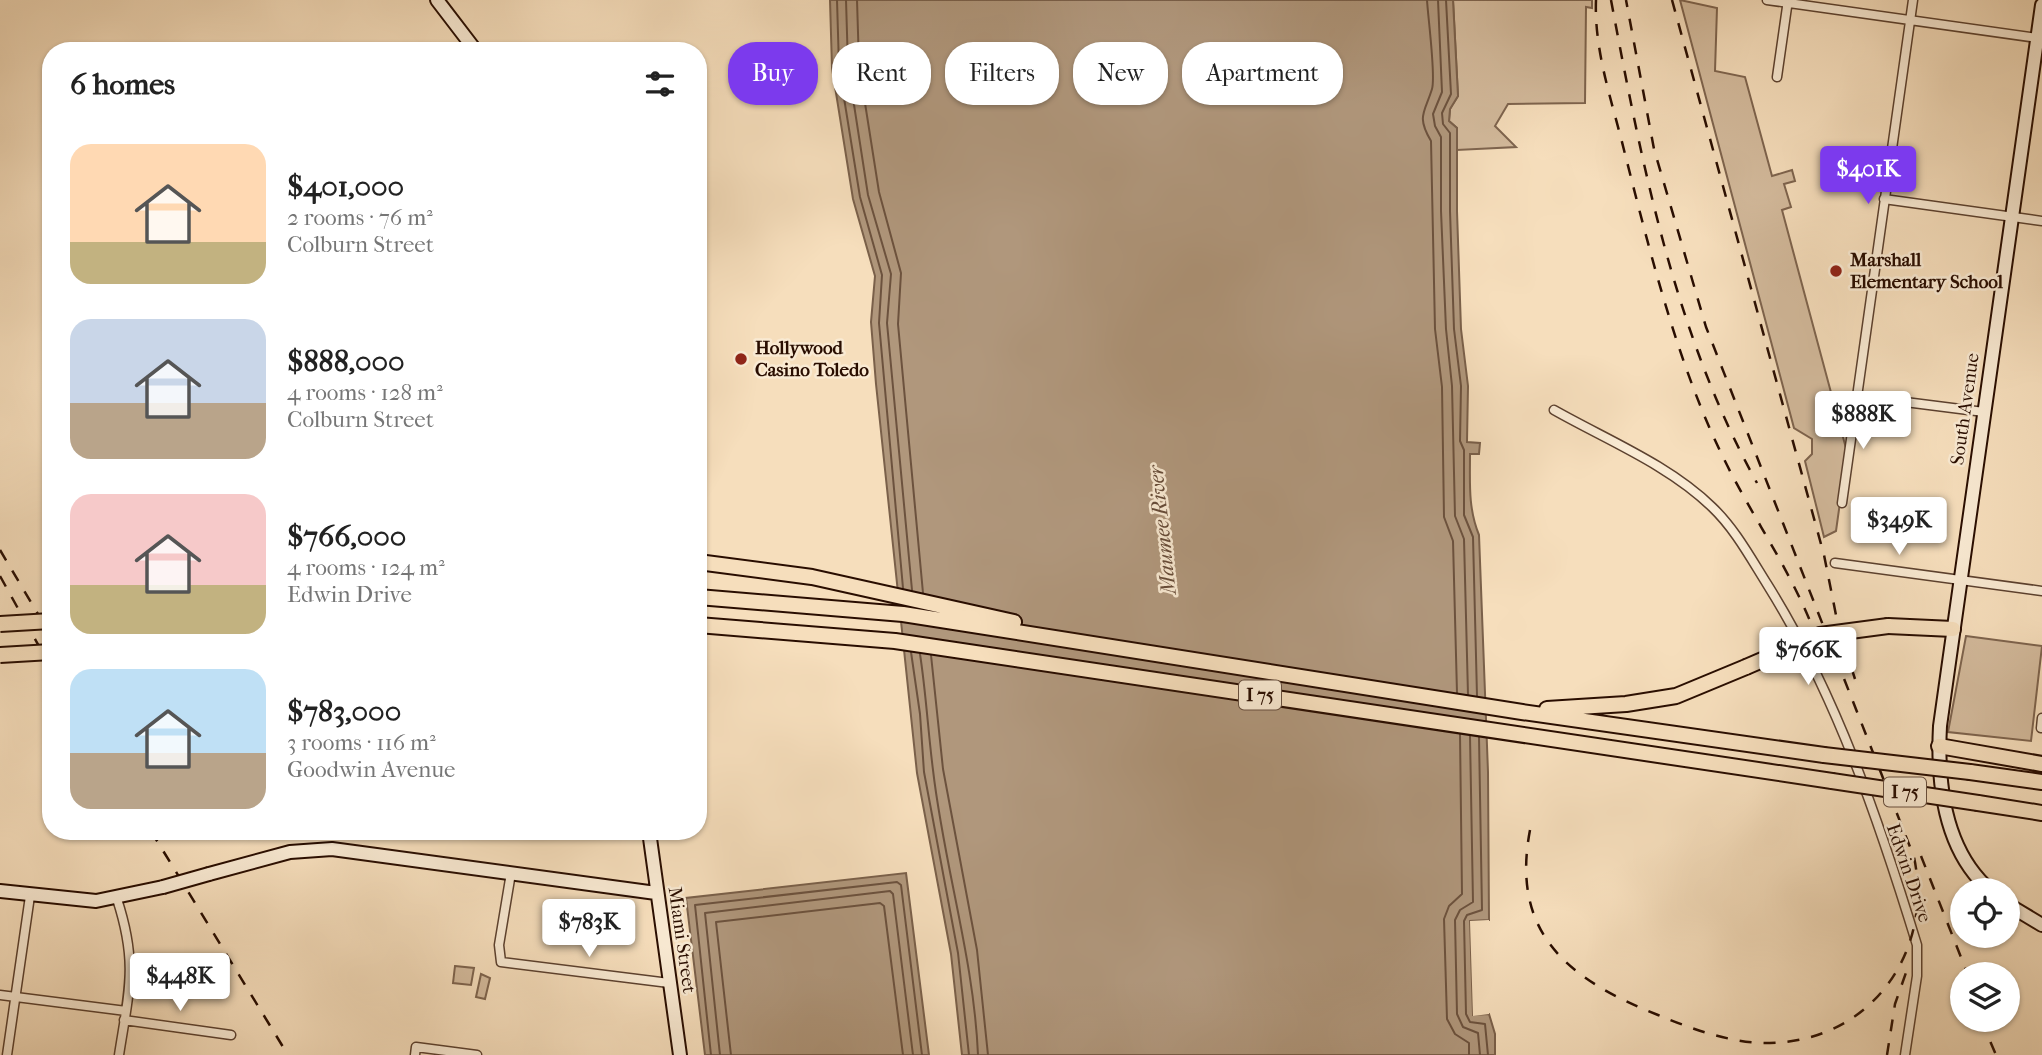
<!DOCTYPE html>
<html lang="en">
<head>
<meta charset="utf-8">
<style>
  body { margin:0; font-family:"IM FELL French Canon",serif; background:#f6f6f6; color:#222; height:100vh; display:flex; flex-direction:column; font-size:26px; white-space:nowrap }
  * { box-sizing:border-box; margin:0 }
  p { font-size:23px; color:#767676 }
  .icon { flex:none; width:38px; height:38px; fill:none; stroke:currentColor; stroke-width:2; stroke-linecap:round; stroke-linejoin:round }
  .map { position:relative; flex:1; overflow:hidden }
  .side { position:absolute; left:42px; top:42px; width:665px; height:798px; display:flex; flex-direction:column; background:#fff; border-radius:28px; box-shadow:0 2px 5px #0004 }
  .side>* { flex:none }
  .top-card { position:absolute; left:728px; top:42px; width:665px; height:63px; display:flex; gap:14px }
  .fabs { position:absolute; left:1950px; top:878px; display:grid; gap:14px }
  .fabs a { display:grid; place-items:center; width:70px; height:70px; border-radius:50%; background:#fff; box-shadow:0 2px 5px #0004; font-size:35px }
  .price { position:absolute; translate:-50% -60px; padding:0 16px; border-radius:7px; background:#fff; color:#222; font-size:23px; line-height:46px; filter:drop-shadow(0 2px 4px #0008) }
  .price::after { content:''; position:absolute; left:50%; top:42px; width:21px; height:16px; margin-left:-10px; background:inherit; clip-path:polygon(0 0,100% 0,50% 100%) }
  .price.on { background:#7c3aed; color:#fff }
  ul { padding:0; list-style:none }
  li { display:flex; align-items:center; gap:21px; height:175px; padding:0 28px }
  li span { display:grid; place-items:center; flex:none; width:196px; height:140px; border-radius:21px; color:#555 }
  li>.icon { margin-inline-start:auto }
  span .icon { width:84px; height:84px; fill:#fffc; stroke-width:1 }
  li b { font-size:30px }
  h2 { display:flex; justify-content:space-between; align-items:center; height:84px; padding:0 28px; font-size:30px }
  .tag { padding:0 24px; border-radius:28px; background:#fff; box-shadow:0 2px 5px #0004; font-size:24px; line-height:63px }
  .tag.on { background:#7c3aed; color:#fff }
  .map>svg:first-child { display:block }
  .green { fill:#d3ba9c; stroke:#7e644e; stroke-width:2 }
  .water { fill:#b0977c; stroke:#7a604a; stroke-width:2 }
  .pier { fill:#f6debc }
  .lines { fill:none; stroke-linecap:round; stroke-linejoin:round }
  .shore { stroke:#6c523e; stroke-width:2 }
  .street-casing { stroke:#5c412f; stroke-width:11 }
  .secondary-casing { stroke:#290d00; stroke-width:16 }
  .highway-casing { stroke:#290d00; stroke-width:18 }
  .street { stroke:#f9ead3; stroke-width:8 }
  .secondary { stroke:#f9ead3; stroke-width:12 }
  .highway { stroke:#f6debc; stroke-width:14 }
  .rail { stroke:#290d00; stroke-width:2.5; stroke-dasharray:12 12; stroke-linecap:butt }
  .secondary-bridge-casing { stroke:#290d00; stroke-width:16; stroke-linecap:butt }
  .highway-bridge-casing { stroke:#290d00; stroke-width:18; stroke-linecap:butt }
  .secondary-bridge { stroke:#f9ead3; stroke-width:12 }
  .highway-bridge { stroke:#f6debc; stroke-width:14 }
  .poi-dot { fill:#8f2418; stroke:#f9ead3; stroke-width:2.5 }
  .labels { text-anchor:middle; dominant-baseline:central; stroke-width:5; stroke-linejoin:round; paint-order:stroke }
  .shield { fill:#f9ead3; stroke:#674f3f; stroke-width:2 }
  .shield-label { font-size:18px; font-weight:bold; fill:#290d00 }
  .poi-label { font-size:19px; font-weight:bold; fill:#290d00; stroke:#f9ead3; text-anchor:start }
  .street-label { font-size:19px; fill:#290d00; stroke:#f9ead3 }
  .water-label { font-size:21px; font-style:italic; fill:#664b38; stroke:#f9ead3 }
</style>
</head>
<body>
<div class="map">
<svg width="2042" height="1055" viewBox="0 0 2042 1055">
  <rect width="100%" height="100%" fill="#f6debc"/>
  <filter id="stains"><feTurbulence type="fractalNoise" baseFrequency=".00286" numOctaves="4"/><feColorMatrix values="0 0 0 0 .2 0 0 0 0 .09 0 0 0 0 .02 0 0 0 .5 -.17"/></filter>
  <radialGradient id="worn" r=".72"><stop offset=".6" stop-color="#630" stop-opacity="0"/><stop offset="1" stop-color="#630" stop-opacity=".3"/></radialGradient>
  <path class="green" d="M1453 0H1592V8L1586 7 1585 103 1508 104 1495 126 1516 147 1457 150V128L1449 121 1450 109 1458 96Z
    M1680 0 1717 8 1715 71 1745 77 1772 176 1792 170 1795 181 1784 184 1791 207 1782 210 1847 452 1836 531 1824 537 1805 461 1812 454V439L1794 428Z
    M1966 636 2042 646 2031 741 1948 732Z
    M455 966 474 968 471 985 453 983Z
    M481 974 490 978 485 999 476 997Z"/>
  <path class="water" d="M830 0H1453L1458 96 1450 109 1449 121 1457 128V211L1461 329 1468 386 1467 442 1480 443 1479 454H1470C1470 483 1468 508 1479 535L1488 772 1489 920 1470 921 1473 1015 1489 1014 1495 1034V1055H962L951 954 917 773 876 384 871 322 875 276 853 199 832 68Z
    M906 873 929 1055H705L686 898Z"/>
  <path class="pier" d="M1489 920V924H1474L1476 1012 1489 1010V1014L1473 1016 1470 921Z"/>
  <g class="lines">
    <path class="shore" d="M837 0 839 67 860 197 882 275 879 323 903 588
      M846 0 848 66 868 195 891 274 887 323 912 590
      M857 0 859 65 879 192 901 273 898 324 923 593
      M1427 0C1428 18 1436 76 1432 89 1425 112 1416 116 1431 141L1435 329 1442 387 1444 517 1453 541 1457 693
      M1438 0 1442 92 1433 114 1435 126 1441 137V211L1446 329 1452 386 1455 516 1464 539 1468 695
      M1446 0 1451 94 1442 113 1443 124 1450 133V211L1454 329 1461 386 1460 441 1464 450V515L1473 537 1477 696
      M911 652 920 714 924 772 958 953 969 1055
      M920 654C926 693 928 731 933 770 944 866 974 959 978 1055
      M931 655 943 769 977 950 988 1055
      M1460 734 1462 894 1449 906 1444 919 1447 1019 1455 1034 1469 1043V1055
      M1470 736 1473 902 1460 910 1455 920 1457 1014 1463 1027 1478 1033 1480 1055
      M1479 737 1482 910 1467 915 1464 921 1466 1014 1470 1022 1485 1024 1488 1055
      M711 1055 695 905 897 882 901 885 922 1055
      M720 1055 705 913 890 891 893 894 913 1055
      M731 1055 716 922 880 903 884 906 903 1055"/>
    <defs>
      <path id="street" d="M1767 0 2037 38
        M1777 77 1788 0
        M1884 199 2042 221
        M1858 396 1984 412
        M1554 410C1607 440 1669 465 1712 507 1735 529 1750 557 1767 584 1836 694 1879 821 1917 945V976L1905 1055
        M1842 503 1913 0
        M1835 563 2042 591
        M2041 728 2042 718
        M511 873 499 945 501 962 669 983
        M117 899C138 963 129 991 119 1055
        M0 995 126 1011
        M124 1020 231 1035
        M7 1055 30 896
        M415 1055 416 1047 477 1055"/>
      <path id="secondary" d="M437 0 476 51
        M649 831 680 1055
        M209 874 290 852 332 849 656 893
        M0 891 96 901 163 887
        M1991 891C1944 851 1937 783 1940 726L2042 5
        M2007 904 2042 925"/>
      <path id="highway" d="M698 562 812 577 1014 622
        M698 597 903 614 1522 712 1824 755
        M698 625 895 641 1832 781
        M1888 626 1953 629
        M1547 709 1626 704 1676 696 1746 667
        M1939 746 2042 764
        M1970 772 2042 782
        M1978 803 2042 813"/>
    </defs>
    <use href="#street" class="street-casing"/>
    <use href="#secondary" class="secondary-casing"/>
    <use href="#highway" class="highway-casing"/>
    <use href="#street" class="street"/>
    <use href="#secondary" class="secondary"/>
    <use href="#highway" class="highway"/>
    <path class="rail" d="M1596 0C1594 51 1612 101 1624 150 1650 252 1677 363 1723 457 1750 513 1786 563 1810 621
      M1611 0C1642 165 1675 335 1757 483
      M1672 0 1824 555 1839 630 1855 679
      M0 550 51 636
      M0 576 51 668
      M1530 830C1510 935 1570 980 1658 1015 1692 1029 1733 1044 1770 1043 1871 1041 1934 952 1914 857L1706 327 1654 149 1626 0
      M151 831 288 1055
      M1921 856 1968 975
      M1981 1020 1996 1055
      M1887 1055 1895 1004 1908 967"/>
    <defs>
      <path id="secondary-bridge" d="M163 887 209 874"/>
      <path id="highway-bridge" d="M0 624 51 621
        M0 655 51 652
        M1746 667 1820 635 1888 626
        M1824 755 1970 772
        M1832 781 1978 803"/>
    </defs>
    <use href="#secondary-bridge" class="secondary-bridge-casing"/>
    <use href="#highway-bridge" class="highway-bridge-casing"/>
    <use href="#secondary-bridge" class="secondary-bridge"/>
    <use href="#highway-bridge" class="highway-bridge"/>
  </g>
  <g class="poi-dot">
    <circle cx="1836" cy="271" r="7"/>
    <circle cx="741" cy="359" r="7"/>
  </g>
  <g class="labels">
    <g class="shield">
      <rect x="1239" y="680.5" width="42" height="29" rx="5"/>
      <rect x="1884" y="777.5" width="42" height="29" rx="5"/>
    </g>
    <g class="shield-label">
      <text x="1260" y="695">I 75</text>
      <text x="1905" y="792">I 75</text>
    </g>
    <g class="poi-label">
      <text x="1850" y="260">Marshall<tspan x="1850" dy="22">Elementary School</tspan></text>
      <text x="755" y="348">Hollywood<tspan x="755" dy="22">Casino Toledo</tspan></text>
    </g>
    <g class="street-label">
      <text transform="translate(1965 409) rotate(-82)">South Avenue</text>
      <text transform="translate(1909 873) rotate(71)">Edwin Drive</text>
      <text transform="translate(682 940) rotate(82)">Miami Street</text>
    </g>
    <g class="water-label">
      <text transform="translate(1162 530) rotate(-96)">Maumee River</text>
    </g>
  </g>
  <rect width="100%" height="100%" filter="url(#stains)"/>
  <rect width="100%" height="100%" fill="url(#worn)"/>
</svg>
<div class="fabs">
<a><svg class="icon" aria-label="locate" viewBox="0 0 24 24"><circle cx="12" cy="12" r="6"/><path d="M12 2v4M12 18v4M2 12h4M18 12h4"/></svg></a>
<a><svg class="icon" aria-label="layers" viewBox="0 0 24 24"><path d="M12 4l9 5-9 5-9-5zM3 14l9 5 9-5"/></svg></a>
</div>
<b class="price on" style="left:1868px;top:206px">$401K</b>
<b class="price" style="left:1863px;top:451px">$888K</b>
<b class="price" style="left:1899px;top:557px">$349K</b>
<b class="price" style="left:1808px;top:687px">$766K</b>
<b class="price" style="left:589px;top:959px">$783K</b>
<b class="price" style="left:180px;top:1013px">$448K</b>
<div class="top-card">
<a class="tag on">Buy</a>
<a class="tag">Rent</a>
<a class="tag">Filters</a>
<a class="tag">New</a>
<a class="tag">Apartment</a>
</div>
<section class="side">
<h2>6 homes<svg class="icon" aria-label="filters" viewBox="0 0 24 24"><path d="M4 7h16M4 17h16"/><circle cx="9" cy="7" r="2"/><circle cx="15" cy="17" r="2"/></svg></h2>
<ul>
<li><span style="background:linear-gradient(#ffd9b3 70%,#c2b280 0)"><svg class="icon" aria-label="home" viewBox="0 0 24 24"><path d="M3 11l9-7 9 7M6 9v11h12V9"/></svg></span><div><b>$401,000</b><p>2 rooms · 76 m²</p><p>Colburn Street</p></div></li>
<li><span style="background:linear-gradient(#c9d6e8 60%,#b9a48a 0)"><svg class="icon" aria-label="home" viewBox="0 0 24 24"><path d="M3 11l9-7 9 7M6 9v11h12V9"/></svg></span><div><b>$888,000</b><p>4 rooms · 128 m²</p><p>Colburn Street</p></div></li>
<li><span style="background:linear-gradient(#f6c9c9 65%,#c2b280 0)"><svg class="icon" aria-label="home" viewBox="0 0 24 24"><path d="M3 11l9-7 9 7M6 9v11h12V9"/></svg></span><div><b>$766,000</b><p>4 rooms · 124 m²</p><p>Edwin Drive</p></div></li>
<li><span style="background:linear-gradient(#bfe0f5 60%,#b9a48a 0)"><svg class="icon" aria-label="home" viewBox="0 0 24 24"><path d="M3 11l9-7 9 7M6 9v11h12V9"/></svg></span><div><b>$783,000</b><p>3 rooms · 116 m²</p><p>Goodwin Avenue</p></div></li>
</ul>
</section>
</div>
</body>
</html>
